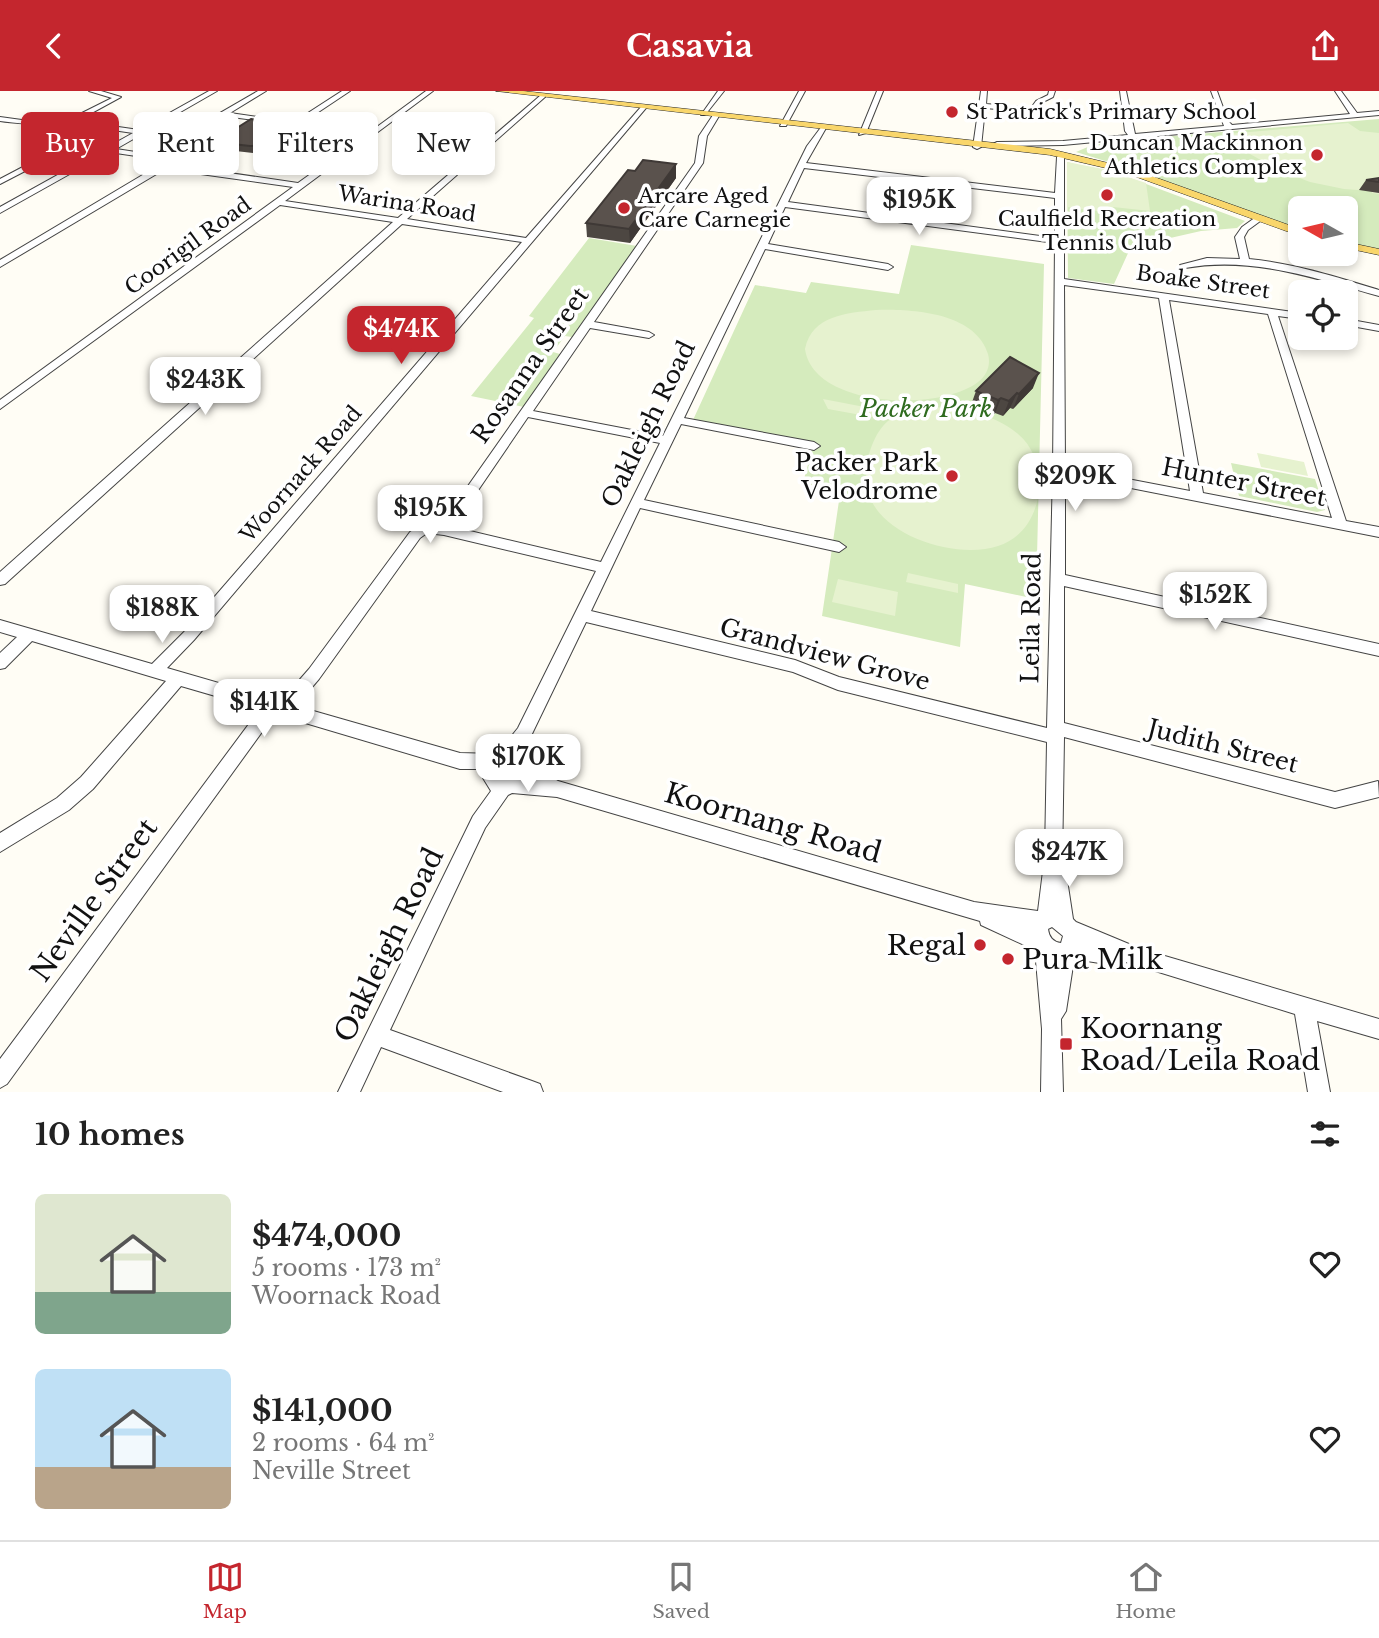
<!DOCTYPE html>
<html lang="en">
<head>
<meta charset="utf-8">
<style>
  body { margin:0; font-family:"Libre Baskerville",serif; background:#f2f2f2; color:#222; height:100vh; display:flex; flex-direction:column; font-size:26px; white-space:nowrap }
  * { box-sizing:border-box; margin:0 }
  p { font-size:23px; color:#767676 }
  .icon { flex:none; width:38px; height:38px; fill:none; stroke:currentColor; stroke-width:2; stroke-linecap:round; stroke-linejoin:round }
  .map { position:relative; height:1001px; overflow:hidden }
  .side { display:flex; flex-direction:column; background:#fff; flex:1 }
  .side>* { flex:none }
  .hud { position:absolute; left:21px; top:21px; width:700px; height:63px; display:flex; gap:14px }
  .needle { width:46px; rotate:278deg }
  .fabs { position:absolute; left:1288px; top:105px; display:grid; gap:14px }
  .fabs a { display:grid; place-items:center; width:70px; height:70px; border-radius:10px; background:#fff; box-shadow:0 4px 10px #0003; font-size:35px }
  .price { position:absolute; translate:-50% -60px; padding:0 16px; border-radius:14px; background:#fff; color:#222; font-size:23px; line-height:46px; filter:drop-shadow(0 2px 4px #0008) }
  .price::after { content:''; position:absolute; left:50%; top:42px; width:21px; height:16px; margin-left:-10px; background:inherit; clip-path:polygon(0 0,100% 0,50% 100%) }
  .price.on { background:#c4262e; color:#fff }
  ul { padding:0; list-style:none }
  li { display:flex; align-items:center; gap:21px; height:175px; padding:0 35px }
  li span { display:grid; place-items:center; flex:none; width:196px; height:140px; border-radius:10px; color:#555 }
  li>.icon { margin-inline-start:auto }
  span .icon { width:84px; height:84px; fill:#fffc; stroke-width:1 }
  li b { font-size:30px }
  h2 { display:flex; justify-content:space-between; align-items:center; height:84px; padding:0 35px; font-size:30px }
  .chip { padding:0 24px; border-radius:10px; background:#fff; box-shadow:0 4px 10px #0003; font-size:24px; line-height:63px }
  .chip.on { background:#c4262e; color:#fff }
  header { display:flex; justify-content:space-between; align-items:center; height:91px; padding:0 35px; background:#c4262e; color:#fff; font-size:32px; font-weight:700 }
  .tab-bar { display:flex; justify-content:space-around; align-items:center; height:98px; border-top:2px solid #e0e0e0; background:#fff; font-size:19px; color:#767676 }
  .tab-bar a { display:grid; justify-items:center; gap:4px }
  .tab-bar .on { color:#c4262e }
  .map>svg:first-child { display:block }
  .green { fill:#d5ebbd }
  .pitch { fill:#e6f2cf }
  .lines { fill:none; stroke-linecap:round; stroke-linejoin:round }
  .minor-casing { stroke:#444; stroke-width:2 }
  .major-casing { stroke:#222; stroke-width:1 }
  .minor { fill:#fff; fill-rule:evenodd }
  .major { fill:#f9d66b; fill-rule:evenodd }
  .wall { fill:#4d4742 }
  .shaded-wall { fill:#3f3936 }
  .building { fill:#5a524d; stroke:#3f3936; stroke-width:2 }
  .poi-dot { fill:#c4262e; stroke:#fff; stroke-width:2.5 }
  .labels { text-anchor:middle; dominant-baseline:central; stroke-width:7; stroke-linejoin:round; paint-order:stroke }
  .far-poi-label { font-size:21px; fill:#111; stroke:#fff; text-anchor:start }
  .far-street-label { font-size:21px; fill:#111; stroke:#fff }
  .street-label { font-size:24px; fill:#111; stroke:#fff }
  .park-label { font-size:24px; font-style:italic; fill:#2f6b1f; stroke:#fff }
  .poi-label { font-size:24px; fill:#111; stroke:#fff; text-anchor:end }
  .near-street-label { font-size:28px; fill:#111; stroke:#fff }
  .near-poi-label { font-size:28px; fill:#111; stroke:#fff; text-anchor:start }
</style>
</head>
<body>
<header><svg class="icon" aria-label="back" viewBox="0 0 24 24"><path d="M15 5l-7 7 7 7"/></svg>Casavia<svg class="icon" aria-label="share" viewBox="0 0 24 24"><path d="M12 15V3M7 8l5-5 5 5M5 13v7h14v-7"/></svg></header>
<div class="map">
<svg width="1379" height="1001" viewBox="0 0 1379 1001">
  <rect width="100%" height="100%" fill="#fffdf5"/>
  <path class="green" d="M1379 28V158L1346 151V117H1300V139L1141 81 1076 61 1090 55 1113 50Z
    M1067 71 1130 87 1245 130 1237 137 1201 140 1135 155 1129 160 1114 193 1068 187Z
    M589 147 637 155 572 246 565 245 553 261 560 263 524 316 471 305 534 227 529 225Z
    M911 154 1044 173 1036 508 965 493 960 556 822 525 840 403 802 395 814 352 693 329 755 194 806 202 811 191 899 203Z
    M1231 372 1315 388 1325 419 1317 421 1239 405Z"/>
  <path class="pitch" d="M1348 32 1360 40 1379 42V103L1372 102V100L1344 98 1310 91 1279 79 1232 53 1235 49 1228 43Z
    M1067 71 1103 78 1146 92 1150 120 1113 116V122L1067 116Z
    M876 219C911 218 975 221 988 263 991 274 987 284 978 291 940 321 813 317 805 258 812 224 847 222 876 219Z
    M823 308 875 318 872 326 828 318Z
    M928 316C959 317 992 321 1018 343 1053 372 1044 441 998 455 959 468 889 448 871 409 860 386 869 346 888 330 899 321 914 319 928 316Z
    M1257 362 1304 371 1308 385 1261 376Z
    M908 482 958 493V502L906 491Z
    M838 488 898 501 895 525 832 511Z"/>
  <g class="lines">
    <defs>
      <path id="minor" d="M89 0H101L121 6 77 30 139 39 209 0H217L116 58 149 63 258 0H266L230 22 294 31 342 0H350L302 32 370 41 426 0H433L285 110 398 127 541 4H545V6L407 128 526 147 641 16 646 17 194 549 167 577 281 610 309 578 410 441 424 432 441 434 442 432 695 72 699 45 713 24 719 25 707 45 703 72 594 231 649 241 654 244 649 247 590 237 533 320 663 345 807 55 822 35 826 37 806 72 1055 102 1057 66 1064 64V188L1300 222V228L1278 225 1346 430 1379 436V446L1065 384V484L1379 553V565L1064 495V632L1335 701 1378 690 1379 706 1335 717 1064 646 1062 775 1066 782 1073 828 1076 831 1141 858 1379 928V948L1317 930 1330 1001H1308L1295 923 1126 871 1119 875 1074 868 1066 920 1061 928 1063 1001H1041L1042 938 1035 859 981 834 980 830 557 706 512 702 508 704 485 737 390 939 532 990 540 993 543 1001H503L381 956 360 1001H338L473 725 491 700 483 687 482 678H460L275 623 7 993 0 997V968L260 618 181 595 93 698 69 719 0 761V742L57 707 81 686 166 590 32 550 5 577 0 578V562L17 546 0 541V529L152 573 184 541 522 151 402 133 5 493 0 494V481L393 131 280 114 0 318V309L293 96 165 78 0 176V169L156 76 140 74 138 70 143 66 109 61 0 122V116L133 42 106 38 0 93V88L97 37C65 33 33 35 0 30V26L29 30 68 29 112 7ZM224 25 365 44 298 92 147 70ZM804 77 1055 107V147L788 111ZM785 116 1055 152 1053 379 1047 637 839 586 795 569 591 520 640 417 839 461 846 456 839 451 644 409 681 333 814 359 820 355 814 351 684 327 765 158 888 179 893 176 888 173 768 153ZM1064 194 1159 207 1190 400 1065 376ZM1169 209 1268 223 1332 427 1203 402ZM528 326 660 352 601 471 453 436ZM427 442 444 444 596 480 518 637 498 662 494 663 460 662 296 615 319 588 420 447ZM586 531 793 581 838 599 1047 651 1045 764 1038 820 974 811 558 690 522 670 516 664 530 647ZM504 676 509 679 510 685 502 688 498 685V679ZM1052 836 1063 845 1061 852C1053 851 1049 846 1048 838Z
        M718 0H724L705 24H701Z
        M799 0H805L786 35H780Z
        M877 0H883L866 42 859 44Z
        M981 0H987L986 13 1031 17 1036 10 1048 4 1049 0H1055L1053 6 1041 12 1033 21 985 17 981 56 977 58 973 56Z
        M1120 0H1126L1135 43 1224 35 1211 0H1217L1228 30 1232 34 1350 23 1335 0H1341L1357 22 1379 20V24L1063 54 997 55 993 53 997 51 1063 50 1128 44 1125 40Z
        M1256 126 1263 128 1248 139 1244 146 1249 168C1293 172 1337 186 1379 199V205C1314 187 1252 165 1185 177L1180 174 1207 167 1240 168 1235 146 1242 136Z
        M1346 228 1379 234V240L1346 234Z"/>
      <path id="major" d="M496 0H523L1050 58 1129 77 1300 138V145L1123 81 1050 64Z
        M1346 151 1379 158V164L1346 157Z"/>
    </defs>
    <use href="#minor" class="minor-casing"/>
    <use href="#major" class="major-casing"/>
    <use href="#minor" class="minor"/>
    <use href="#major" class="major"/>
  </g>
  <path class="wall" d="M317 37 319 43 294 61 253 62 218 58 215 51Z
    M676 73V87L630 152 587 146 586 132 635 80Z
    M1379 87V102L1359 99 1366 89Z
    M1033 297 1013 318 1010 317 1003 325 995 322 993 324 971 314 976 300Z"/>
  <path class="shaded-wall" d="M317 37 319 43 294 61 291 54Z
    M676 73V87L630 152 629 138Z
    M1039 282 1033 297 1013 318 1019 303Z
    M1017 302 1010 317 1003 325 1009 310Z
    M1001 307 995 322 993 324 998 309Z"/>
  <path class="building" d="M251 28 317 37 291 54 250 55 215 51Z
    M643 69 676 73 629 138 586 132 628 79 635 80Z
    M1379 87V91L1366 89Z
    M1010 266 1039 282 1019 303 1017 302 1009 310 1001 307 998 309 976 300Z"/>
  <g class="poi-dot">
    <circle cx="952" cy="21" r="7"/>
    <circle cx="1317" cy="64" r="7"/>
    <circle cx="1107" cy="104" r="7"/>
    <circle cx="624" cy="117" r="7"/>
    <circle cx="952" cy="385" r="7"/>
    <circle cx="980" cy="854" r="7"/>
    <circle cx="1008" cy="868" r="7"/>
    <rect x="1059" y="946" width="14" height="14" rx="3.5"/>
  </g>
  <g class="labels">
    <g class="far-poi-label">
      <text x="966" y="21">St Patrick's Primary School</text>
      <text x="1303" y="52" text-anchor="end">Duncan Mackinnon<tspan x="1303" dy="24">Athletics Complex</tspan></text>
      <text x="638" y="105">Arcare Aged<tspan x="638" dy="24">Care Carnegie</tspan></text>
      <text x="1107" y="128" text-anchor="middle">Caulfield Recreation<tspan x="1107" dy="24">Tennis Club</tspan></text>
    </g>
    <g class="far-street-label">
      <text transform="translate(407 113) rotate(9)">Warina Road</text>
      <text transform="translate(188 155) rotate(-36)">Coorigil Road</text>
      <text transform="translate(1203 191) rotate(8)">Boake Street</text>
      <text transform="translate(301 383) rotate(-49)">Woornack Road</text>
    </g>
    <g class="street-label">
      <text transform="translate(530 274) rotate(-55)">Rosanna Street</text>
      <text transform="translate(648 333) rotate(-64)">Oakleigh Road</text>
      <text transform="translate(1244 391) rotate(11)">Hunter Street</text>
      <text transform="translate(1031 527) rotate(-89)">Leila Road</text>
      <text transform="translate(825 563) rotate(15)">Grandview Grove</text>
      <text transform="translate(1223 655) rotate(14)">Judith Street</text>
    </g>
    <g class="park-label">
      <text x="926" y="317">Packer Park</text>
    </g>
    <g class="poi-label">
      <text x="938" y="371">Packer Park<tspan x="938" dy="28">Velodrome</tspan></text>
    </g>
    <g class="near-street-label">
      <text transform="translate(773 732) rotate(16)">Koornang Road</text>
      <text transform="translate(94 809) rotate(-54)">Neville Street</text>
      <text transform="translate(389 854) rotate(-64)">Oakleigh Road</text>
    </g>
    <g class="near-poi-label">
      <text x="966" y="854" text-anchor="end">Regal</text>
      <text x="1022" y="868">Pura Milk</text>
      <text x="1080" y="937">Koornang<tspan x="1080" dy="32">Road/Leila Road</tspan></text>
    </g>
  </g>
</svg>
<div class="fabs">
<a><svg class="needle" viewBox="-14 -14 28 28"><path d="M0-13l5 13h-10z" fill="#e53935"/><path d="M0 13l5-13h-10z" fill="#767676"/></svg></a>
<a><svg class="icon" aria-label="locate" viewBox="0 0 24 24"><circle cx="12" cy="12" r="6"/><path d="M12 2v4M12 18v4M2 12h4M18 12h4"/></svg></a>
</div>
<b class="price" style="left:919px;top:146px">$195K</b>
<b class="price on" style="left:401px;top:275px">$474K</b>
<b class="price" style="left:205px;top:326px">$243K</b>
<b class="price" style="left:1075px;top:422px">$209K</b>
<b class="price" style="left:430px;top:454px">$195K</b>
<b class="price" style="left:1215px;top:541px">$152K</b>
<b class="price" style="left:162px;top:554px">$188K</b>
<b class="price" style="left:264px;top:648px">$141K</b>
<b class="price" style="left:528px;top:703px">$170K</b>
<b class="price" style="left:1069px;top:798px">$247K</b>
<div class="hud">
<a class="chip on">Buy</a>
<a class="chip">Rent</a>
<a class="chip">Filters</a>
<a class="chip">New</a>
</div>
</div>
<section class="side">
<h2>10 homes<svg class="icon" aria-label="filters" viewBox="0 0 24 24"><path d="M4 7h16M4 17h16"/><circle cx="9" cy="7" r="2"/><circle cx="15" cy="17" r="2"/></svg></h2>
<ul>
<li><span style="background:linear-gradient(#dfe7d0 70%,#7fa58c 0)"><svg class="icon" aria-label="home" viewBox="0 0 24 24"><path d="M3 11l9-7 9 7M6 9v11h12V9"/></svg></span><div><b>$474,000</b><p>5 rooms · 173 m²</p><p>Woornack Road</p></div><svg class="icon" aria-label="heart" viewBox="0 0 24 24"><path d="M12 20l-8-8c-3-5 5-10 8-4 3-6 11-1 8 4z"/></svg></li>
<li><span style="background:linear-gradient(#bfe0f5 70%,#b9a48a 0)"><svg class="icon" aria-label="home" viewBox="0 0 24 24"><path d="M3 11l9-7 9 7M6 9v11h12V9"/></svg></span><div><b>$141,000</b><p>2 rooms · 64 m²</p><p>Neville Street</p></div><svg class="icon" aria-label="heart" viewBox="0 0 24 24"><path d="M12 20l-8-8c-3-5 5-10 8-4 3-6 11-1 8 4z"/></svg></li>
</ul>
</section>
<nav class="tab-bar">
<a class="on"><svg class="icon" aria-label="map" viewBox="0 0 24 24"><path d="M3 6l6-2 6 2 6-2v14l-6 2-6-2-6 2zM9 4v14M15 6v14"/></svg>Map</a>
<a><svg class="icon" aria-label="saved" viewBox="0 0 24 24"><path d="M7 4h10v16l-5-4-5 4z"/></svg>Saved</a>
<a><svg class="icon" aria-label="home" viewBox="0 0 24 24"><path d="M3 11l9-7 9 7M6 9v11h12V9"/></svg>Home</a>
</nav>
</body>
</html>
